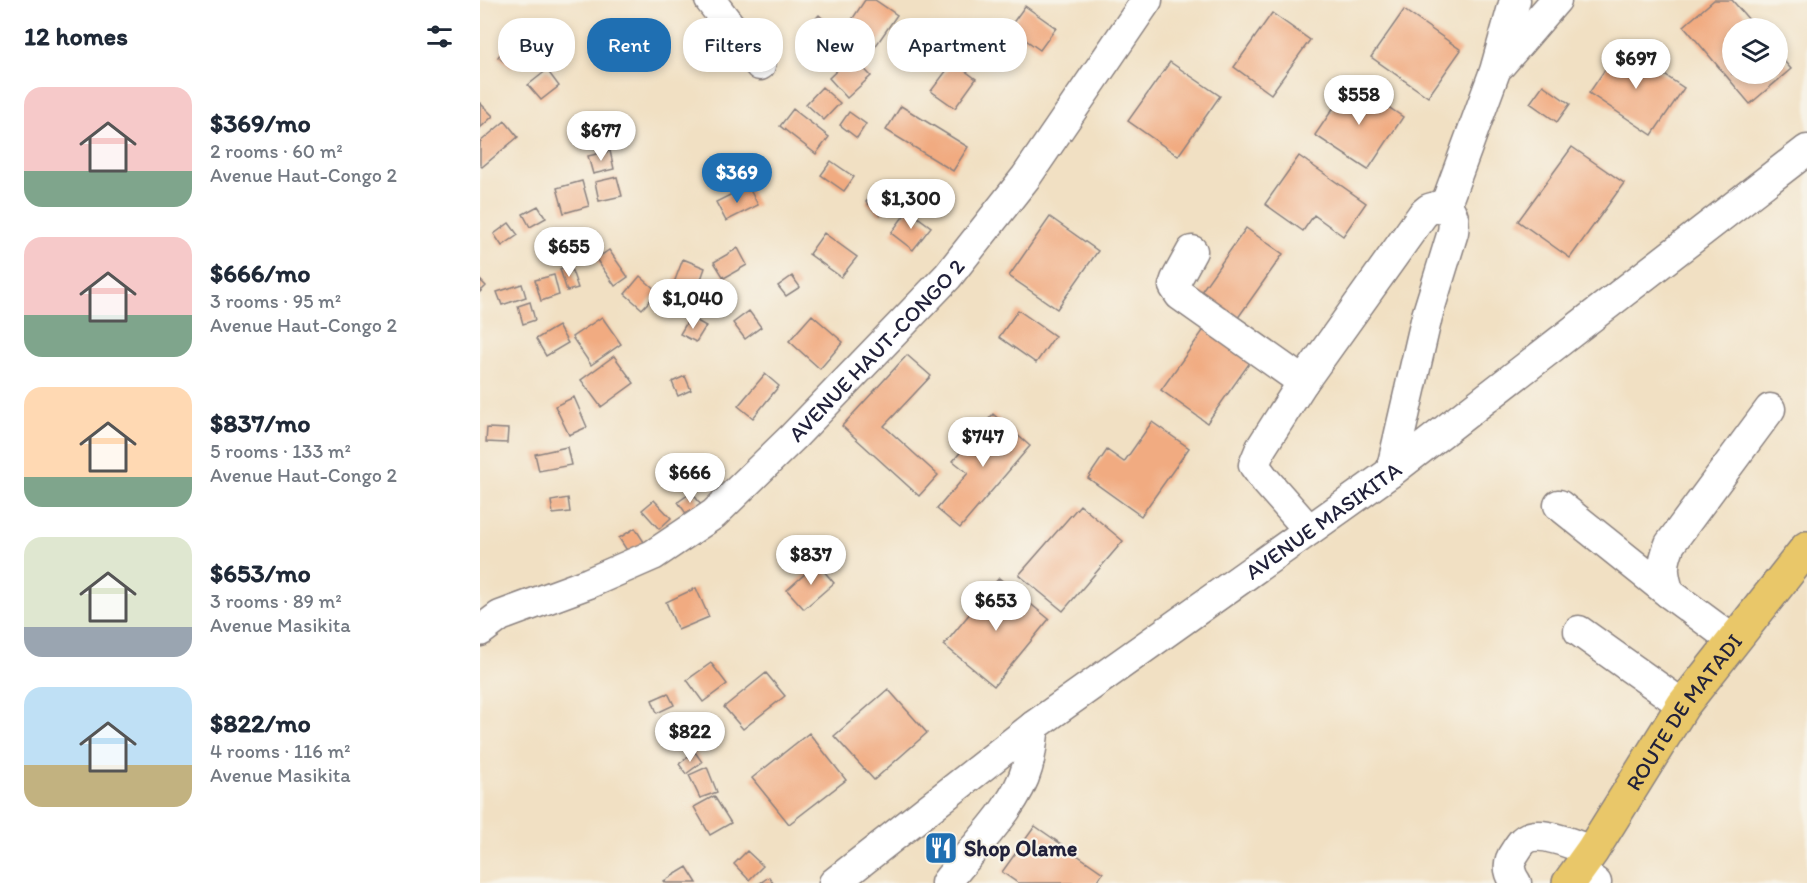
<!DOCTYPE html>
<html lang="en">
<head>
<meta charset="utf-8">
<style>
  body { margin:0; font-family:Itim,sans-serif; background:#f2f2f3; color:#1f2937; height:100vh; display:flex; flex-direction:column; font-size:22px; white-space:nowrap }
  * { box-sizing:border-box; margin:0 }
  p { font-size:20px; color:#747a83 }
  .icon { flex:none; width:33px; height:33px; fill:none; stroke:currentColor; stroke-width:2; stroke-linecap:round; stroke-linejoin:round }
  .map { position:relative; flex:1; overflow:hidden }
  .panel { display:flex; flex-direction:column; background:#fff; width:480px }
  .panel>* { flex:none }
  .guide { position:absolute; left:18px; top:18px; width:570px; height:54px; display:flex; gap:12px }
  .tools { position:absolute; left:1242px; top:18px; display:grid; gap:12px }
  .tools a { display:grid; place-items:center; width:66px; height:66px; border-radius:50%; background:#fff; box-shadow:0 3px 9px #0003; font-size:30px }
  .price { position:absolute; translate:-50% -51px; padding:0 14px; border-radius:21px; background:#fff; color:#222; font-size:20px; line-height:39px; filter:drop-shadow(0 2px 3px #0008) }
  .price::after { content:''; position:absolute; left:50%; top:36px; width:18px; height:14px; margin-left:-9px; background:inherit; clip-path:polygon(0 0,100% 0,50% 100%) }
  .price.current { background:#1f6fb2; color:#fff }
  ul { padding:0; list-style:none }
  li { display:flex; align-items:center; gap:18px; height:150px; padding:0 24px }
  li span { display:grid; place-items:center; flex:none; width:168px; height:120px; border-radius:18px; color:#555 }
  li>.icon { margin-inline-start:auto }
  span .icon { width:72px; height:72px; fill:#fffc; stroke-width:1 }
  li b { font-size:26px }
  h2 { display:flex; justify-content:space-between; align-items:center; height:72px; padding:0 24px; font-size:26px }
  .pill { padding:0 21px; border-radius:24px; background:#fff; box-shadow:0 3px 9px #0003; font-size:21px; line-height:54px }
  .pill.current { background:#1f6fb2; color:#fff }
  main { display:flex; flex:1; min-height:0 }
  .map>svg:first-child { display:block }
  .building { fill:#f1ab81 }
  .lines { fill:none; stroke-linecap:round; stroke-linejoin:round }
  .minor-casing { stroke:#8a817f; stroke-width:33 }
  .major-casing { stroke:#8a817f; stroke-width:36 }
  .minor { stroke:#fff; stroke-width:30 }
  .major { stroke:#e9c769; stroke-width:33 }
  .labels { text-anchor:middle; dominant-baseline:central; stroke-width:4.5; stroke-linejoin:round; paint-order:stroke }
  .street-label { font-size:22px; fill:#22223b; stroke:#f7f3e8 }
  .poi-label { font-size:22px; font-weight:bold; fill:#22223b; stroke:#f7f3e8; text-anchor:start }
</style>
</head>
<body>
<main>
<section class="panel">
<h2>12 homes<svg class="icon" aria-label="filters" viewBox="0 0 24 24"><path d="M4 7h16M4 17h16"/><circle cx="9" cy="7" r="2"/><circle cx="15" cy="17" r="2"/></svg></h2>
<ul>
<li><span style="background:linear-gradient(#f6c9c9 70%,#7fa58c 0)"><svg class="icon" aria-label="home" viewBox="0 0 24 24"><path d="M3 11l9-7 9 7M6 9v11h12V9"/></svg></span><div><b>$369/mo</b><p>2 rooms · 60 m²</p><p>Avenue Haut-Congo 2</p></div></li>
<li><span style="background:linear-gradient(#f6c9c9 65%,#7fa58c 0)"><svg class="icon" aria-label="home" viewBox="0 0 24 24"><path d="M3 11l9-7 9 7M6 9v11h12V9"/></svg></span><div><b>$666/mo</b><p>3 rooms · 95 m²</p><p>Avenue Haut-Congo 2</p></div></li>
<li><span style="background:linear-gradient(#ffd9b3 75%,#7fa58c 0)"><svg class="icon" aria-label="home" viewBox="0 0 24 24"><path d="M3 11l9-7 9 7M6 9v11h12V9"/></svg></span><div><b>$837/mo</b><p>5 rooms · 133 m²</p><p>Avenue Haut-Congo 2</p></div></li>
<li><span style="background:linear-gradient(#dfe7d0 75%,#9aa5b1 0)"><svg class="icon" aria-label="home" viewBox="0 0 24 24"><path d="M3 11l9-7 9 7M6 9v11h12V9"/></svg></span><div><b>$653/mo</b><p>3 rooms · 89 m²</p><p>Avenue Masikita</p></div></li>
<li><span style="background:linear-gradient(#bfe0f5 65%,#c2b280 0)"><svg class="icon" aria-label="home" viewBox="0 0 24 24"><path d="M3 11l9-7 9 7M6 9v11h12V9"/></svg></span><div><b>$822/mo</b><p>4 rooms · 116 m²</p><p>Avenue Masikita</p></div></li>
</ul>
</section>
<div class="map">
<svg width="1327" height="883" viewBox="0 0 1327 883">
  <rect width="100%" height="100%" fill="#f7f3e8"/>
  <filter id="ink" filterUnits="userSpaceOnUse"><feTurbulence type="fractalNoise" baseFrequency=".0167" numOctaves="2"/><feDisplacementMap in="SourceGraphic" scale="12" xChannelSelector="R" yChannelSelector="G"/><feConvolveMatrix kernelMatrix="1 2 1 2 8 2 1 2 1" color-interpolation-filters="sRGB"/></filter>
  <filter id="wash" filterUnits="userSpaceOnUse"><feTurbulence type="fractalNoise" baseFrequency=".008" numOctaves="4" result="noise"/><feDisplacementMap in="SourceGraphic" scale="24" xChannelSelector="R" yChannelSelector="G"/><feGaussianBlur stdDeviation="1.35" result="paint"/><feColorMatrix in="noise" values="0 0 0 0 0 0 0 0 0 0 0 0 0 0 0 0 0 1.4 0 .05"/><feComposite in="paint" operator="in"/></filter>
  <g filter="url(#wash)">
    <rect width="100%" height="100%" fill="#f1e0c3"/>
    <g id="blocks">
      <path class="building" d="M385 0H395L417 15 395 47 367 27Z
        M1234 0H1252L1276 28H1252V74H1298V54L1311 69 1270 104 1204 26Z
        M545 6 576 28 560 50 529 28Z
        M924 10 981 50 948 97 891 57Z
        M792 13 830 40 791 94 754 67Z
        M339 15 371 44 352 64 320 35Z
        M29 42 43 52 32 67 18 57Z
        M1141 46 1204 88 1172 135 1109 93Z
        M372 56 391 76 367 98 349 78Z
        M473 62 496 79 475 108 451 91Z
        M690 62 740 96 698 156 648 121Z
        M67 70 79 86 61 100 48 85Z
        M871 82 923 117 888 170 835 135Z
        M1063 85 1090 104 1077 122 1050 103Z
        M342 87 360 103 344 120 326 104Z
        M0 103 13 116 0 128Z
        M421 106 488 147 473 171 406 130Z
        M313 109 349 137 336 154 300 126Z
        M369 112 386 124 377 138 360 125Z
        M25 121 38 137 2 167 0 165V142Z
        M1092 147 1144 183 1090 258 1038 221Z
        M130 151 134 169 113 174 108 156Z
        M819 156 886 203 863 236 834 215 823 231 785 204Z
        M351 161 374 177 364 191 341 175Z
        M137 177 142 196 119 201 115 182Z
        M102 181 109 206 84 213 77 188Z
        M268 186 278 205 246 221 236 202Z
        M398 189 412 202 400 215 386 202Z
        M58 206 66 218 50 227 43 214Z
        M428 210 451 227 433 250 411 233Z
        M570 217 618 251 577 309 529 276Z
        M29 223 38 235 22 246 14 234Z
        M766 228 803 254 755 322 718 296Z
        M344 233 377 257 361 277 329 254Z
        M258 248 267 265 244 278 234 262Z
        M129 250 148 277 135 286 116 259Z
        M203 259 225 268 215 296 192 288Z
        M90 265 98 288 87 291 80 269Z
        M74 275 79 295 61 301 55 280Z
        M160 276 178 292 162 309 145 294Z
        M312 276 320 287 306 296 298 286Z
        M0 280 6 286 0 292Z
        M42 284 46 297 22 305 17 292Z
        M50 302 55 320 43 324 38 306Z
        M538 310 575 336 556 363 519 337Z
        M269 311 281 327 265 339 253 323Z
        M332 315 363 342 340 369 309 341Z
        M122 317 141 344 111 365 92 337Z
        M210 317 226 326 216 342 200 334Z
        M78 326 88 343 66 356 56 339Z
        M725 328 771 361 727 423 681 390Z
        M427 355 451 376 404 426 458 475 439 496 362 426Z
        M134 356 154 383 121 407 101 380Z
        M285 374 299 386 273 418 258 406Z
        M205 376 211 390 198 396 192 382Z
        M94 397 107 427 89 435 75 406Z
        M513 414 550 446 480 528 457 509 488 473 473 461Z
        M672 422 709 448 661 516 608 478 627 450 644 462Z
        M7 428 28 429 27 443 6 442Z
        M87 447 91 465 59 471 55 454Z
        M230 460 243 470 234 481 221 471Z
        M212 492 221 505 207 515 198 502Z
        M88 498 90 512 73 514 71 501Z
        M174 500 191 518 179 529 162 510Z
        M600 505 643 541 583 611 539 575Z
        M155 528 164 542 148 552 139 538Z
        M337 563 354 583 324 609 307 590Z
        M519 578 569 619 514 686 464 645Z
        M216 588 229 617 198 630 186 602Z
        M231 663 247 684 223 702 207 680Z
        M286 673 305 696 263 729 244 707Z
        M408 689 447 733 394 780 354 736Z
        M188 693 194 705 177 713 172 700Z
        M329 733 366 780 309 824 272 778Z
        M215 752 222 762 206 774 199 764Z
        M227 767 237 792 220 798 209 775Z
        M234 796 251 823 230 835 214 807Z
        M555 826 623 873 616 883H538L522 872Z
        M267 851 283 866 269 880 254 864Z
        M207 867 217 883H186L184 881Z
        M289 877 293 883H280Z"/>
    </g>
  </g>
  <g filter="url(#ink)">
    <use href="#blocks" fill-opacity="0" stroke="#8a817f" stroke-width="1.5"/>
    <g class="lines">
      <defs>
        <g id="minor">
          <path d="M230 0 280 65"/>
          <path d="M1021 64 1076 0"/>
          <path d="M712 251 696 280 694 286 700 295 823 382"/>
          <path d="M911 472 947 316 973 232C975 220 973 214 966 204L1015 71 1035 0"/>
          <path d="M1079 505 1189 593 1254 641"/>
          <path d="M829 530 785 480 774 465 781 448 823 382 943 214 949 209 966 204"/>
          <path d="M1189 593C1182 572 1182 564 1190 544L1290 409"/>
          <path id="s1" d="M0 631 20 616 109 583 173 555 234 514 313 437 468 276 546 177 667 0"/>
          <path d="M1099 631 1203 705"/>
          <path d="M1098 871 1116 883"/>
          <path id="s2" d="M354 883 554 726 911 472 1327 150"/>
          <path d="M466 883C491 849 536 808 547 768 551 755 552 740 554 726"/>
          <path d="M1036 883C1029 873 1027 863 1035 852 1037 849 1040 844 1043 841 1058 827 1095 846 1112 851"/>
        </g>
        <g id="major">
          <path id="s3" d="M1089 883 1112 851 1203 705 1327 548"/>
        </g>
      </defs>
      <use href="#minor" class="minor-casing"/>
      <use href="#major" class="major-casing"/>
      <use href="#minor" class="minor"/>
      <use href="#major" class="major"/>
    </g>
  </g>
  <defs>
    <symbol id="restaurant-square" viewBox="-11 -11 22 22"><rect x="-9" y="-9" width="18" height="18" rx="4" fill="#1f6fb2" stroke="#f7f3e8"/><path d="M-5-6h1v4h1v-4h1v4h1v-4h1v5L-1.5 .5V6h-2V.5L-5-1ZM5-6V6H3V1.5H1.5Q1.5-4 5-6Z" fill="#fff"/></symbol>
  </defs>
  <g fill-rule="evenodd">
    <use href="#restaurant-square" x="442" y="829" width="38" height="38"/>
  </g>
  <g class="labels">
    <g class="street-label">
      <text stroke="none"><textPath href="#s1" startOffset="494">AVENUE HAUT-CONGO 2</textPath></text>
      <text stroke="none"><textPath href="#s2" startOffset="609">AVENUE MASIKITA</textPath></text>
      <text stroke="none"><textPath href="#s3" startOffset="206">ROUTE DE MATADI</textPath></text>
    </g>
    <g class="poi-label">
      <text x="484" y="848">Shop Olame</text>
    </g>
  </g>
</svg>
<div class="tools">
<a><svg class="icon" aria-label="layers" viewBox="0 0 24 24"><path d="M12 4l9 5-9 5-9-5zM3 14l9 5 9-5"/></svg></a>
</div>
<b class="price" style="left:1156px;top:90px">$697</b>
<b class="price" style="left:879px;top:126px">$558</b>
<b class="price" style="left:121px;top:162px">$677</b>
<b class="price current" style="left:257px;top:204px">$369</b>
<b class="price" style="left:431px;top:230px">$1,300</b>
<b class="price" style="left:89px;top:278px">$655</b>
<b class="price" style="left:213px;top:330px">$1,040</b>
<b class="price" style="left:503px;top:468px">$747</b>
<b class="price" style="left:210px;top:504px">$666</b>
<b class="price" style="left:331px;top:586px">$837</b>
<b class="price" style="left:516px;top:632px">$653</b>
<b class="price" style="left:210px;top:763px">$822</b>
<div class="guide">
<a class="pill">Buy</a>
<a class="pill current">Rent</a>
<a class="pill">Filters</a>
<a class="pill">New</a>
<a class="pill">Apartment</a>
</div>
</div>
</main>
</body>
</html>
